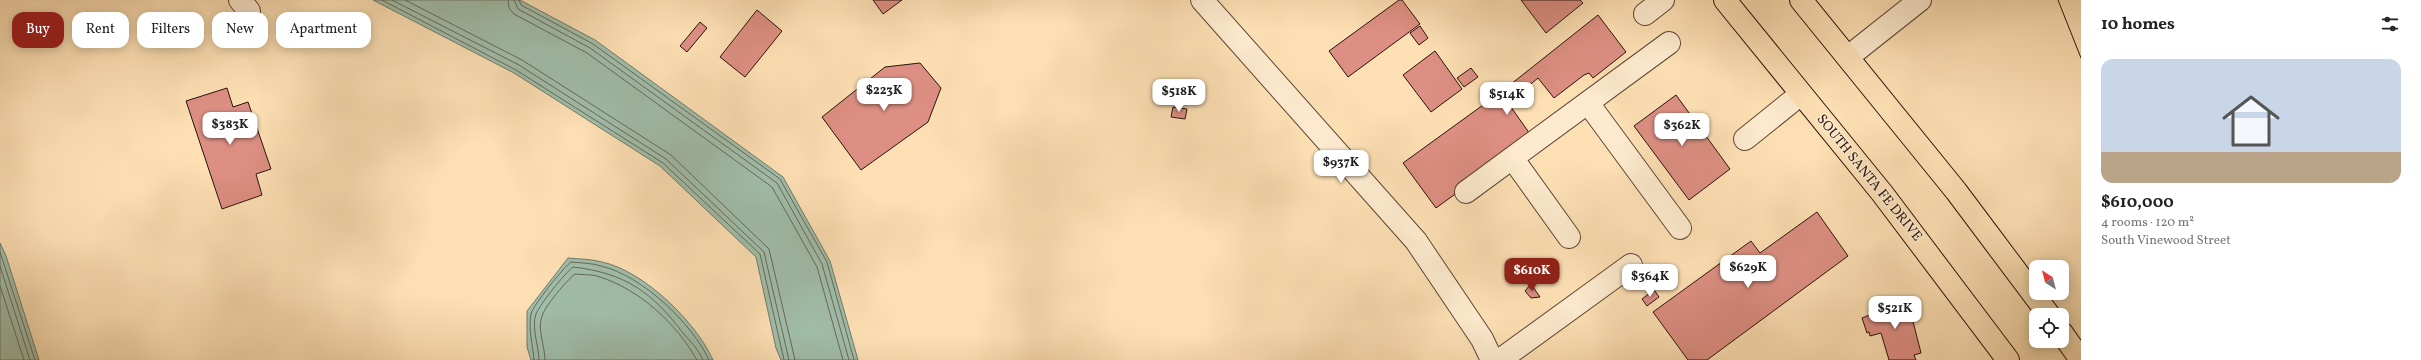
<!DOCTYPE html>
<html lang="en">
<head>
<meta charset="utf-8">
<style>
  body { margin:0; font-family:Vollkorn,serif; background:#f2f2f2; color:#222; height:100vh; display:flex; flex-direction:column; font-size:15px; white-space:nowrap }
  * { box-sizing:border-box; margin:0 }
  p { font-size:13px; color:#767676 }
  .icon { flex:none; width:22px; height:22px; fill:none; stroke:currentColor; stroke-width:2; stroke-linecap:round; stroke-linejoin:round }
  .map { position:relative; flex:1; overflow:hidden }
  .side { display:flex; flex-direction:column; background:#fff; width:340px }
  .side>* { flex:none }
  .top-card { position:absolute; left:12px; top:12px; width:380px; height:36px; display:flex; gap:8px }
  .needle { width:26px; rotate:324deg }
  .fabs { position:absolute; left:2029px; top:260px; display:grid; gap:8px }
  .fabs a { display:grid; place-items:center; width:40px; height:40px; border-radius:8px; background:#fff; box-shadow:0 2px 10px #0003; font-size:20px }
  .price { position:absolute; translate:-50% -34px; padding:0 9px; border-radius:8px; background:#fff; color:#222; font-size:13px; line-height:26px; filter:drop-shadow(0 1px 2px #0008) }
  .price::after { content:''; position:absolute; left:50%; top:24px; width:12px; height:9px; margin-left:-6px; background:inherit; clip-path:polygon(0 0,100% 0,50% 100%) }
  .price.selected { background:#8f2418; color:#fff }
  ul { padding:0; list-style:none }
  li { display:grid; align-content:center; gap:8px; height:212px; padding:0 20px }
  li+li { border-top:1px solid #e0e0e0 }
  li span { display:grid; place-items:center; height:124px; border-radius:12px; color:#555 }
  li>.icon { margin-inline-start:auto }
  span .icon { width:72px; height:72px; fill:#fffc; stroke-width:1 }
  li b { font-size:17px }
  h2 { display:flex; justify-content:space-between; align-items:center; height:48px; padding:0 20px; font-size:17px }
  .pill { padding:0 14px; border-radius:12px; background:#fff; box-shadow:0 2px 10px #0003; font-size:14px; line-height:36px }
  .pill.selected { background:#8f2418; color:#fff }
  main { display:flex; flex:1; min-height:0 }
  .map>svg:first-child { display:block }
  .water { fill:#a0bda9; stroke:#71796a }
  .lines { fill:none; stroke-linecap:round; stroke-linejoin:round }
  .shore { stroke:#65685a; stroke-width:1 }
  .building { fill:#dd8f83; stroke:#2a130b }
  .minor-casing { stroke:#5e4635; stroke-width:24 }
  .highway-casing { stroke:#2a130b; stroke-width:24 }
  .minor { stroke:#fdeace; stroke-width:22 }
  .highway { stroke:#fcdfb3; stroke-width:22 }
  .tram { stroke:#2a130b; stroke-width:1 }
  .labels { text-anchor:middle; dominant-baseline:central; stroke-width:3; stroke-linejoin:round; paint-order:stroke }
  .street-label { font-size:14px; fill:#2a130b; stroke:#fdeace }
</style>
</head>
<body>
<main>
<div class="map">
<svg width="2081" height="360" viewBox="0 0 2081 360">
  <rect width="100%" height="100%" fill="#fcdfb3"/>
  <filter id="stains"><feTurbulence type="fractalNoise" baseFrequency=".005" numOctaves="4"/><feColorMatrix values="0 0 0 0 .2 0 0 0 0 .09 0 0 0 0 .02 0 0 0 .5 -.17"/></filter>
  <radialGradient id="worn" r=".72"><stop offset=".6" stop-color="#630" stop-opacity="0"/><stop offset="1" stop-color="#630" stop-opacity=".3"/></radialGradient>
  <path class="water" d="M373 0H520L595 40 783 177 830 261 858 360H781L776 348 756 257 660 166 514 73Z
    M0 243 6 256 39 360H0Z
    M568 258C579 259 591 259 602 262 644 271 696 322 713 360H531L527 347V311Z"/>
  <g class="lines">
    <path class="shore" d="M382 0 516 70 663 163 760 254 784 360
      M392 0 519 65 666 159 764 252 789 360
      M405 0 522 60 671 155 769 249 795 360
      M508 0 509 8 514 14 587 53 772 187 817 267 843 360
      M514 0 518 9 590 48 777 183 822 264 849 360
      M519 0 521 5 593 44 780 179 827 262 854 360
      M0 252 35 360
      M0 266 30 360
      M0 286 24 360
      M534 360C533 345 528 329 531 314 533 305 564 267 571 262 581 263 592 263 601 266 641 275 692 323 709 360
      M539 360C539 346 531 328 536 314 540 304 565 273 573 267 625 273 652 292 683 333 690 341 699 350 703 360
      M545 360C545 346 537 330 542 316 545 306 567 280 575 274 583 275 593 274 600 277 640 290 676 323 697 360"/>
  </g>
  <path class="building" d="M873 0H902L883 14Z
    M1399 0H1402L1420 24 1348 77 1329 51Z
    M1521 0H1580L1583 3 1546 33Z
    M757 10 782 31 745 77 720 57Z
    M1598 15 1626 52 1593 78 1589 73 1584 75 1554 98 1538 78 1508 103 1530 134 1480 176 1436 208 1403 163 1501 92Z
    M700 22 707 28 687 52 680 46Z
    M1420 26 1428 38 1419 45 1410 33Z
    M1435 51 1462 89 1431 112 1403 75Z
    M920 63 941 88 928 122 861 170 822 117 885 67Z
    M1471 68 1478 77 1464 87 1457 78Z
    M227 88 233 107 248 102 271 169 256 174 262 195 222 209 186 101Z
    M1676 95 1730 169 1689 200 1634 126Z
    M1173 107 1187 109 1185 119 1171 117Z
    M1817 212 1848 256 1707 360H1688L1653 312 1751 241 1760 253Z
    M1531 284 1540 297 1531 298 1525 291Z
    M1654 290 1659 297 1647 306 1642 299Z
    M1907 298 1921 353 1914 355 1916 360H1889L1881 333 1870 336 1869 332 1867 333 1862 318 1870 315 1869 309Z"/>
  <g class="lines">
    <defs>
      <path id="minor" d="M240 0 249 11
        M1202 0 1416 241 1482 339 1492 360
        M1645 14 1663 0
        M1848 57 1920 0
        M1588 103 1680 228
        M1745 139 1801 94
        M1513 159 1569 237
        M1466 192 1669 43
        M1500 360 1631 265"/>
      <path id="highway" d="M1725 0 1882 193 2008 360
        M1801 0 1956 191 2049 315
        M2062 333 2081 360"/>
    </defs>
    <use href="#minor" class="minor-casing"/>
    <use href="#highway" class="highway-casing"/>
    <use href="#minor" class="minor"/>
    <use href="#highway" class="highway"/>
    <path class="tram" d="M2058 0 2081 58"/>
  </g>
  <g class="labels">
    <g class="street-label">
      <text transform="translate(1869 178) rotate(51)">SOUTH SANTA FE DRIVE</text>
    </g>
  </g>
  <rect width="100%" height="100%" filter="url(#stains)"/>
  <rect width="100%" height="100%" fill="url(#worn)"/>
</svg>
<div class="fabs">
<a><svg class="needle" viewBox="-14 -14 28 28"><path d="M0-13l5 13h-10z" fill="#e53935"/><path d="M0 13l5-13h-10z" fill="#767676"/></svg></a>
<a><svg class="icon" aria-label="locate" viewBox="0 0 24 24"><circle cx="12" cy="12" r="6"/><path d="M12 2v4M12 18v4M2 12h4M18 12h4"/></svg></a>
</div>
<b class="price" style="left:884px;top:112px">$223K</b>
<b class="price" style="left:1179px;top:113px">$518K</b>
<b class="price" style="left:1507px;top:116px">$514K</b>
<b class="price" style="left:230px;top:146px">$383K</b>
<b class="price" style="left:1682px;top:147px">$362K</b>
<b class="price" style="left:1341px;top:184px">$937K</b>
<b class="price" style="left:1748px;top:289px">$629K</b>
<b class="price selected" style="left:1532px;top:292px">$610K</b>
<b class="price" style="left:1650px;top:298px">$364K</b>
<b class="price" style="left:1895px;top:330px">$521K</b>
<div class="top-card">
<a class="pill selected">Buy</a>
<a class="pill">Rent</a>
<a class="pill">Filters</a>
<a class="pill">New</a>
<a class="pill">Apartment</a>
</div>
</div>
<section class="side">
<h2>10 homes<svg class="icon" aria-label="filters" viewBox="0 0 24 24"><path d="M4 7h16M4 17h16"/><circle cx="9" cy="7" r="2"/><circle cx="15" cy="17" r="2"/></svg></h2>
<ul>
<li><span style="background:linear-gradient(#c9d6e8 75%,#b9a48a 0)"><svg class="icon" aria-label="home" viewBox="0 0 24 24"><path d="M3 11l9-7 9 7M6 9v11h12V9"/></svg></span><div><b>$610,000</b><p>4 rooms · 120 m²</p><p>South Vinewood Street</p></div></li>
</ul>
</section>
</main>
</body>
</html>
